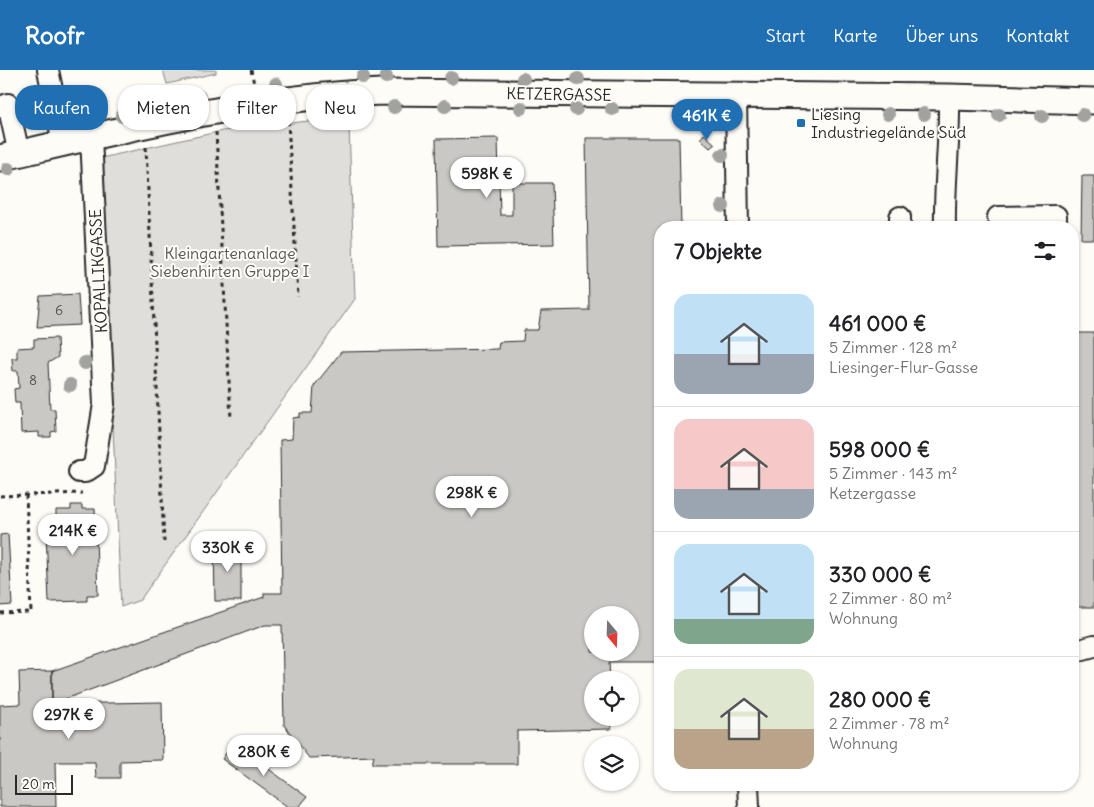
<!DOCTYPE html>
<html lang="de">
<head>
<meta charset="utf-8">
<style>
  body { margin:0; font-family:Delius,sans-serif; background:#f2f2f2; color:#202124; height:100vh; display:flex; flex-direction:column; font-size:19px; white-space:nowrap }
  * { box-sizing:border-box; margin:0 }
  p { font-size:16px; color:#757577 }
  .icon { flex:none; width:28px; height:28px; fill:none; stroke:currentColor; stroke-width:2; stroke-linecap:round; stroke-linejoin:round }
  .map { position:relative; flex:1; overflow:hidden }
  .drawer { position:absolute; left:654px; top:151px; width:425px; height:570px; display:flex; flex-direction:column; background:#fff; border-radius:20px; box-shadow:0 1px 4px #0004 }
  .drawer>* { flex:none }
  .hud { position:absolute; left:15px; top:15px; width:475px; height:45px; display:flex; gap:10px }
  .needle { width:32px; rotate:161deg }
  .tools { position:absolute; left:584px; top:536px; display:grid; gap:10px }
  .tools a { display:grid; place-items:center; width:55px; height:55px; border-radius:50%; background:#fff; box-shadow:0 1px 4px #0004; font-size:25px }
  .scale { position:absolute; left:15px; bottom:12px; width:58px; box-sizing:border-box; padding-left:5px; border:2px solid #2b2b2b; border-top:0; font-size:14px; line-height:18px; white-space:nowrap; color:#2b2b2b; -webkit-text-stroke:4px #fdfcf7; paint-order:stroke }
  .price { position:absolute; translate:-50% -42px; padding:0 11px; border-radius:18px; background:#fff; color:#222; font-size:16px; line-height:32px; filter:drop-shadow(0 1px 2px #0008) }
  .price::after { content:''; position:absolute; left:50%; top:30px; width:15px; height:11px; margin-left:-8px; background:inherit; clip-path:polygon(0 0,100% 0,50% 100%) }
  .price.active { background:#1f6fb2; color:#fff }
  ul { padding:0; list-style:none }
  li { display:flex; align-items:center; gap:15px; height:125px; padding:0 20px }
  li+li { border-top:1px solid #e0e0e0 }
  li span { display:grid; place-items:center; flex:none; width:140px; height:100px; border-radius:15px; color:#555 }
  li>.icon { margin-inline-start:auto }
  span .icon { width:60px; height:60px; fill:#fffc; stroke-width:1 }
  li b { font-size:21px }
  h2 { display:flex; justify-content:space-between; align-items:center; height:60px; padding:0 20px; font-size:21px }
  .tag { padding:0 18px; border-radius:20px; background:#fff; box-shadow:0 1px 4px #0004; font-size:18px; line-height:45px }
  .tag.active { background:#1f6fb2; color:#fff }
  header { display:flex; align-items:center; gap:30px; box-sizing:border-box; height:70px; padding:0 25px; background:#1f6fb2; color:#fff }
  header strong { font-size:24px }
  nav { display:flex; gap:28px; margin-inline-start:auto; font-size:18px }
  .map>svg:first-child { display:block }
  .green { fill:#dfdeda; stroke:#858482 }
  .building { fill:#c9c8c4; stroke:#2b2b2b; fill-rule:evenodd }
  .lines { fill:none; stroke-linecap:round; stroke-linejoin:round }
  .minor-casing { stroke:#2b2b2b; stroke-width:24 }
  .major-casing { stroke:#2b2b2b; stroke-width:29 }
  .path { stroke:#2b2b2b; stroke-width:3; stroke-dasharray:4 4; stroke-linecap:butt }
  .minor { stroke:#fdfcf7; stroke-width:20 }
  .major { stroke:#fdfcf7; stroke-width:25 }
  .tree { fill:#a2a29f }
  .poi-dot { fill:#1f6fb2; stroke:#fdfcf7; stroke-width:2 }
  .labels { text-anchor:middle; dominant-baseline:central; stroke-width:4; stroke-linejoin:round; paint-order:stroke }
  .number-label { font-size:14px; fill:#525251 }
  .street-label { font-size:16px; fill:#2b2b2b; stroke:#fdfcf7 }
  .poi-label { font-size:16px; fill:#2b2b2b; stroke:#fdfcf7; text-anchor:start }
  .park-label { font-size:16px; fill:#585857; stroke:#fdfcf7 }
</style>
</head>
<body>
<header>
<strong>Roofr</strong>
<nav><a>Start</a><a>Karte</a><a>Über uns</a><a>Kontakt</a></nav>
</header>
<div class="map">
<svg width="1094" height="737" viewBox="0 0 1094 737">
  <rect width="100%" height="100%" fill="#fdfcf7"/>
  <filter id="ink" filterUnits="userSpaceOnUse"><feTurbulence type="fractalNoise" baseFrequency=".02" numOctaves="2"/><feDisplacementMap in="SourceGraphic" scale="10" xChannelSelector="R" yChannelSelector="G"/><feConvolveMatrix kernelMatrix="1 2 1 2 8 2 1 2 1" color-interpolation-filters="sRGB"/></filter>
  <g filter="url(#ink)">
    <path class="green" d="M163 0H216V3L167 14Z
      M326 49V57L349 56 355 229 140 530 121 537 101 88 222 61Z"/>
    <path class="building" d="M704 64 715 74 710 78 700 69Z
      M498 68 500 145H512V113H552L554 174 438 176 436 69Z
      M586 68H679L681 158H660V592H609L610 610H592V648H611V659L517 661V694H372L374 686 309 688 284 655 282 555H265L52 634V601L264 527V523H282L280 370 292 369 293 348 300 347V343H312L314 316 341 282 498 279 499 272 523 271 524 260H538L541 241 589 240ZM592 545H630V582H592Z
      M1082 106H1094V169H1081Z
      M78 224 80 255 37 257 40 226Z
      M1072 263H1094V537H1072Z
      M57 268 58 287 48 293 50 339H55L56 361 51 362V367H39V362L21 363 20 333H15L14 319 19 318 18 301H13L12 288H17V278L34 277V269Z
      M71 435H82V439H95L98 525H87V531L49 532 46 462 56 461V440H71Z
      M8 464 12 535 0 536V465Z
      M214 476H241V531H215Z
      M52 601V634L162 632 163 690 120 691V708H96L95 692H55L56 737H0V635L20 634 19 602Z
      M233 673 307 727 299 737H288L222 689Z"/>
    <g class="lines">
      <defs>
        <path id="minor" d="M48 0 63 73
          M736 26 738 158
          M0 37 8 34 19 84
          M900 147V158
          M998 147 1056 146V158
          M945 158C944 114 950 71 949 27
          M79 402H85L94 396 104 334 91 67
          M1072 582 1094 576
          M748 715 749 737"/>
        <path id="major" d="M0 88C126 59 251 27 381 22L949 27 1094 31"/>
      </defs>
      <use href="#minor" class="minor-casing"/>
      <use href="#major" class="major-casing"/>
      <path class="path" d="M251 0 254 14
        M288 51 298 227
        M216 62 231 349
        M146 77 164 472
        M0 426 82 423
        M0 543 31 542 26 425"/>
      <use href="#minor" class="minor"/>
      <use href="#major" class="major"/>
    </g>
    <g class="tree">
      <circle cx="363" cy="7" r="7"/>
      <circle cx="386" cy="7" r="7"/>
      <circle cx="451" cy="8" r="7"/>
      <circle cx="523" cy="9" r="7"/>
      <circle cx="578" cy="9" r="7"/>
      <circle cx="276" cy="14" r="7"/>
      <circle cx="199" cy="27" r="7"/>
      <circle cx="445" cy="36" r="7"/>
      <circle cx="394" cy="37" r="7"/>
      <circle cx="521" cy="38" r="7"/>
      <circle cx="576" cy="39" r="7"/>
      <circle cx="612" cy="39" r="7"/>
      <circle cx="888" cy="44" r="7"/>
      <circle cx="924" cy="44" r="7"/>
      <circle cx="999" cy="45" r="7"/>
      <circle cx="1083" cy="45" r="7"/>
      <circle cx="122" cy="46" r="7"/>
      <circle cx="1042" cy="46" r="7"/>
      <circle cx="695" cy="51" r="7"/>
      <circle cx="722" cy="85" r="7"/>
      <circle cx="8" cy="99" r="7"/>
      <circle cx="723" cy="136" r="7"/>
      <circle cx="85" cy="293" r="7"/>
      <circle cx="70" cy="315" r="7"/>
    </g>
  </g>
  <rect class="poi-dot" x="796" y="48" width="10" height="10" rx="2.5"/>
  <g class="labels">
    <g class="number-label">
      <text x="59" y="240">6</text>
      <text x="33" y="310">8</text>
    </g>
    <g class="street-label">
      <text transform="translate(559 24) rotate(1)">KETZERGASSE</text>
      <text transform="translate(98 201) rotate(-93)">KOPALLIKGASSE</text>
    </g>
    <g class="poi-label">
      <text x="811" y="44">Liesing<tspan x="811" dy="18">Industriegelände Süd</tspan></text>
    </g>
    <g class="park-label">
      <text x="230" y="183">Kleingartenanlage<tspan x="230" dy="18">Siebenhirten Gruppe I</tspan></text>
    </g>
  </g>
</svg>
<div class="tools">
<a><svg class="needle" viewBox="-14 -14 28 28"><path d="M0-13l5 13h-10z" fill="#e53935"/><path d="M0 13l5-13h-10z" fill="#757577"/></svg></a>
<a><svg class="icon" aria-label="locate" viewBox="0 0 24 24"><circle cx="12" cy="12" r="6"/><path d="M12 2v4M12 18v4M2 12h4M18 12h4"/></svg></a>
<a><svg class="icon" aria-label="layers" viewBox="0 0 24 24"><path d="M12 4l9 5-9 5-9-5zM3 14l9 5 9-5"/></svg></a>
</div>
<div class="scale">20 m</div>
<b class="price active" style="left:707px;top:71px">461K €</b>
<b class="price" style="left:487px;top:129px">598K €</b>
<b class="price" style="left:472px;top:448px">298K €</b>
<b class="price" style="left:73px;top:486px">214K €</b>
<b class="price" style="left:228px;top:503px">330K €</b>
<b class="price" style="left:69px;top:670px">297K €</b>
<b class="price" style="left:264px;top:707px">280K €</b>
<div class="hud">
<a class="tag active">Kaufen</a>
<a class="tag">Mieten</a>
<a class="tag">Filter</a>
<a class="tag">Neu</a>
</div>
<section class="drawer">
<h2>7 Objekte<svg class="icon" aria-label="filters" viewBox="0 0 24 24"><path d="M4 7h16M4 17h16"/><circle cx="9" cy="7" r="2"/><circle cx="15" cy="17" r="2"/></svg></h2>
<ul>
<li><span style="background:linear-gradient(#bfe0f5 60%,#9aa5b1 0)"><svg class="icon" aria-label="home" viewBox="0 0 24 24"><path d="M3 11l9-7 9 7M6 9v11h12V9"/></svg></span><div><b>461 000 €</b><p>5 Zimmer · 128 m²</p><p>Liesinger-Flur-Gasse</p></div></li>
<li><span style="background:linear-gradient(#f6c9c9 70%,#9aa5b1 0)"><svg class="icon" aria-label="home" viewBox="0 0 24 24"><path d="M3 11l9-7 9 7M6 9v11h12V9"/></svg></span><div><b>598 000 €</b><p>5 Zimmer · 143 m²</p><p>Ketzergasse</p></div></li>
<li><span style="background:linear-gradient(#bfe0f5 75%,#7fa58c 0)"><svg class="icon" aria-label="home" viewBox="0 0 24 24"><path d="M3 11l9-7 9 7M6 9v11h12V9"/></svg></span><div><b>330 000 €</b><p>2 Zimmer · 80 m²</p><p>Wohnung</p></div></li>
<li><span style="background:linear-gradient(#dfe7d0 60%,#b9a48a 0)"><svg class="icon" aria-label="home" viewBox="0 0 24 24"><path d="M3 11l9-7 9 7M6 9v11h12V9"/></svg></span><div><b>280 000 €</b><p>2 Zimmer · 78 m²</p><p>Wohnung</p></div></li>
</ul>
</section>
</div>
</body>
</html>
